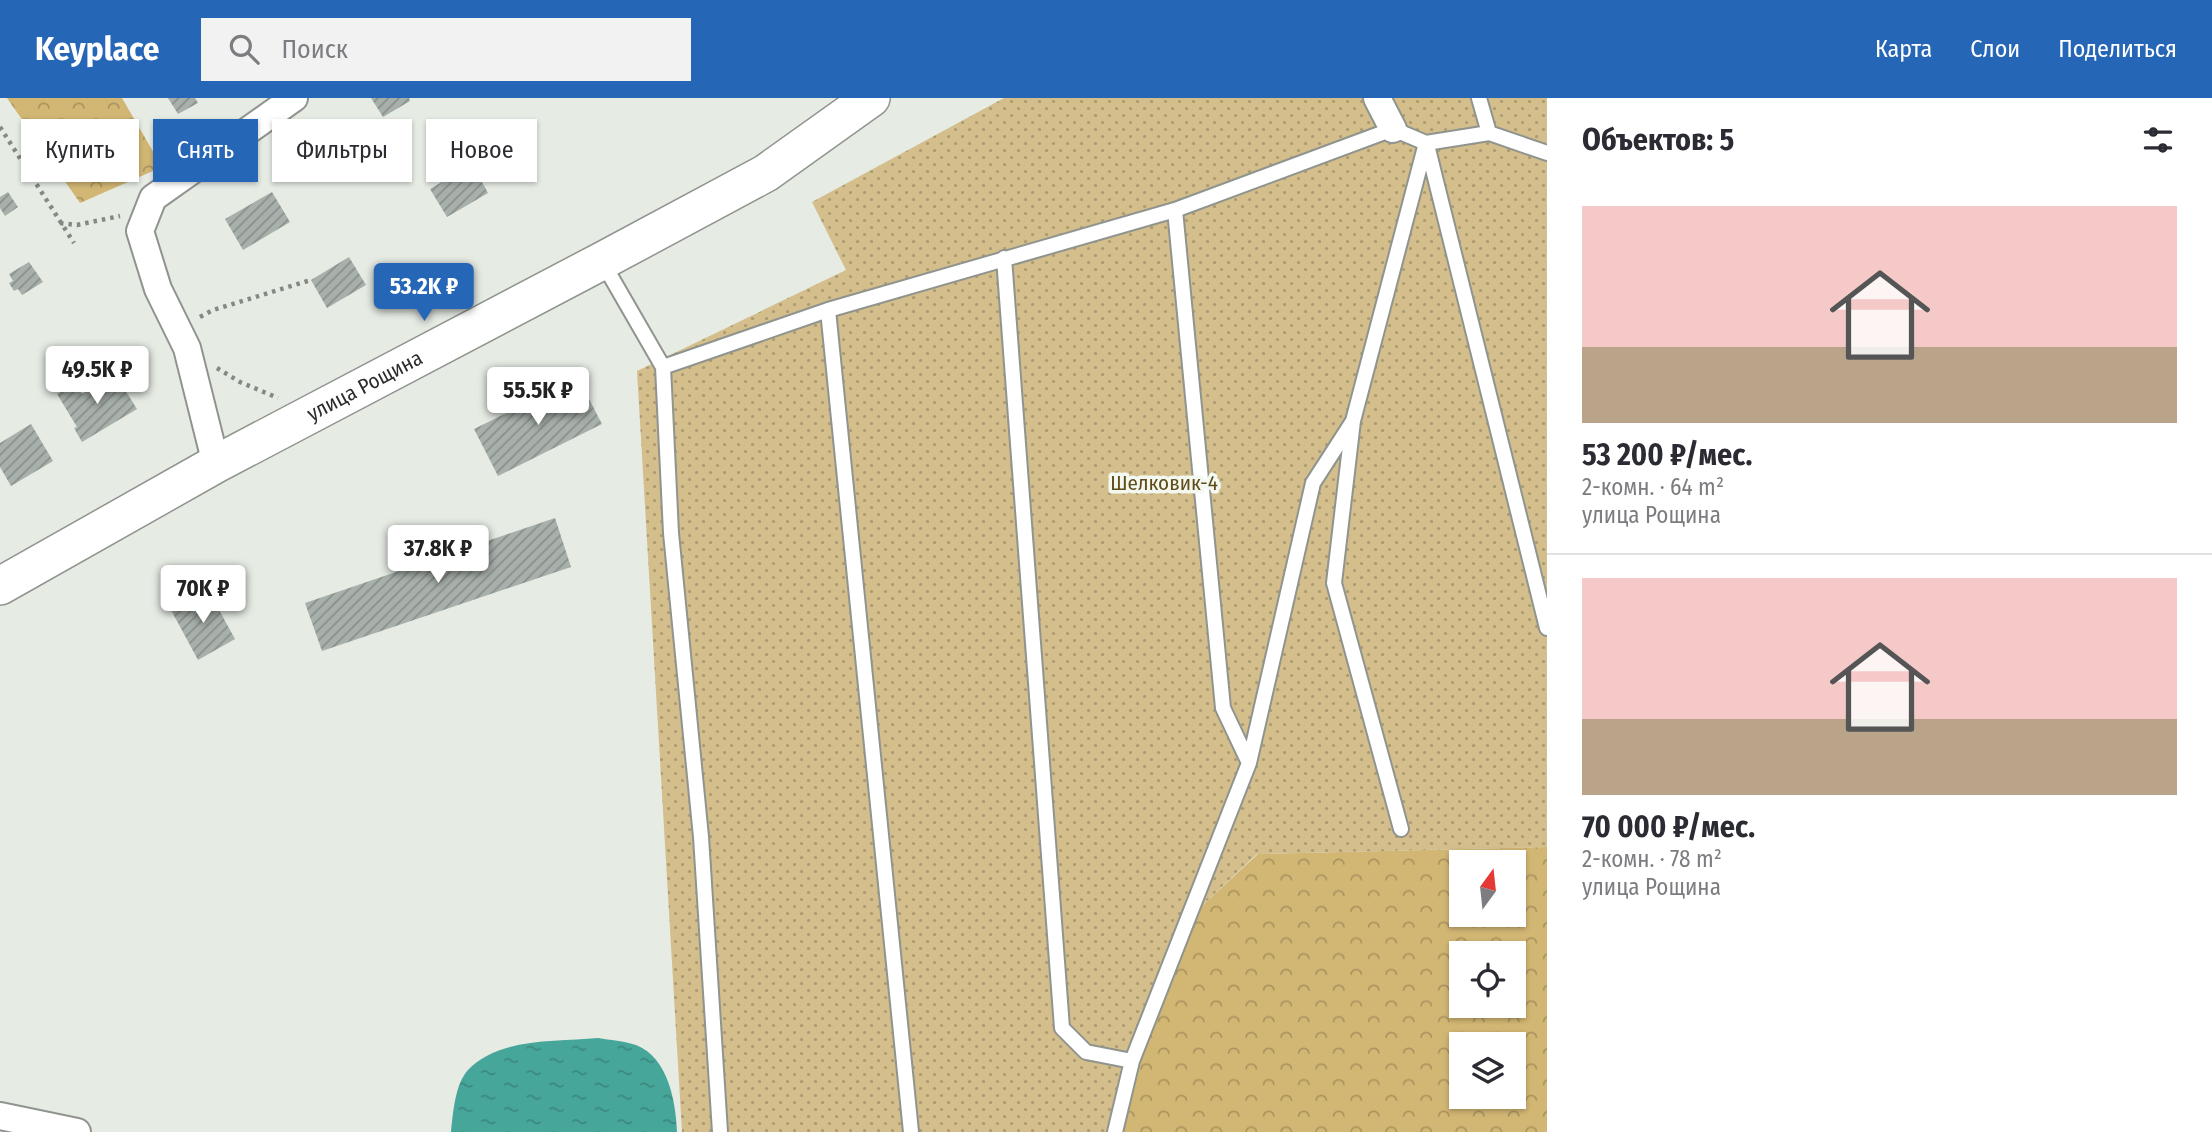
<!DOCTYPE html>
<html lang="ru">
<head>
<meta charset="utf-8">
<style>
  body { margin:0; font-family:"Fira Sans Condensed",sans-serif; background:#f2f2f3; color:#2b2b33; height:100vh; display:flex; flex-direction:column; font-size:26px; white-space:nowrap }
  * { box-sizing:border-box; margin:0 }
  p { font-size:23px; color:#7c7c81 }
  .icon { flex:none; width:38px; height:38px; fill:none; stroke:currentColor; stroke-width:2; stroke-linecap:round; stroke-linejoin:round }
  .map { position:relative; flex:1; overflow:hidden }
  .sheet { display:flex; flex-direction:column; background:#fff; width:665px }
  .sheet>* { flex:none }
  .top-card { position:absolute; left:21px; top:21px; width:665px; height:63px; display:flex; gap:14px }
  .needle { width:46px; rotate:15deg }
  .tools { position:absolute; left:1449px; top:752px; display:grid; gap:14px }
  .tools a { display:grid; place-items:center; width:77px; height:77px; border-radius:0px; background:#fff; box-shadow:0 2px 5px #0004; font-size:35px }
  .price { position:absolute; translate:-50% -60px; padding:0 16px; border-radius:7px; background:#fff; color:#222; font-size:23px; line-height:46px; filter:drop-shadow(0 2px 4px #0008) }
  .price::after { content:''; position:absolute; left:50%; top:42px; width:21px; height:16px; margin-left:-10px; background:inherit; clip-path:polygon(0 0,100% 0,50% 100%) }
  .price.active { background:#2666b7; color:#fff }
  ul { padding:0; list-style:none }
  li { display:grid; align-content:center; gap:14px; height:371px; padding:0 35px }
  li+li { border-top:2px solid #e1e1e2 }
  li span { display:grid; place-items:center; height:217px; border-radius:0px; color:#555 }
  li>.icon { margin-inline-start:auto }
  span .icon { width:126px; height:126px; fill:#fffc; stroke-width:1 }
  li b { font-size:30px }
  h2 { display:flex; justify-content:space-between; align-items:center; height:84px; padding:0 35px; font-size:30px }
  .chip { padding:0 24px; border-radius:0px; background:#fff; box-shadow:0 2px 5px #0004; font-size:24px; line-height:63px }
  .chip.active { background:#2666b7; color:#fff }
  header { display:flex; align-items:center; gap:42px; box-sizing:border-box; height:98px; padding:0 35px; background:#2666b7; color:#fff }
  header strong { font-size:33px }
  nav { display:flex; gap:38px; margin-inline-start:auto; font-size:24px }
  .search { width:490px; height:63px; background:#f2f2f3; display:flex; align-items:center; gap:18px; box-sizing:border-box; padding:0 24px; border-radius:0px; color:#7c7c81; font-size:26px }
  main { display:flex; flex:1; min-height:0 }
  .map>svg:first-child { display:block }
  .forest { fill:url(#forest-crowns); fill-rule:evenodd }
  .garden { fill:url(#garden-dots) }
  .water { fill:url(#water-ripples) }
  .building { fill:url(#building-hatch) }
  .lines { fill:none; stroke-linecap:round; stroke-linejoin:round }
  .lane-casing { stroke:#90948e; stroke-width:18 }
  .street-casing { stroke:#90948e; stroke-width:30 }
  .secondary-casing { stroke:#90948e; stroke-width:40 }
  .path { stroke:#858883; stroke-width:4.5; stroke-dasharray:3.5 5; stroke-linecap:butt }
  .lane { stroke:#fff; stroke-width:14 }
  .street { stroke:#fff; stroke-width:26 }
  .secondary { stroke:#fff; stroke-width:37 }
  .labels { text-anchor:middle; dominant-baseline:central; stroke-width:7; stroke-linejoin:round; paint-order:stroke }
  .street-label { font-size:21px; fill:#2c2d2b; stroke:#f3f8f1 }
  .park-label { font-size:21px; fill:#604c19; stroke:#f3f8f1 }
</style>
</head>
<body>
<header>
<strong>Keyplace</strong>
<div class="search"><svg class="icon" aria-label="search" viewBox="0 0 24 24"><circle cx="10" cy="10" r="6"/><path d="M15 15l6 6"/></svg>Поиск</div>
<nav><a>Карта</a><a>Слои</a><a>Поделиться</a></nav>
</header>
<main>
<div class="map">
<svg width="1547" height="1034" viewBox="0 0 1547 1034">
  <defs>
    <pattern id="forest-crowns" width="20" height="18" patternUnits="userSpaceOnUse" patternTransform="scale(1.75)"><rect width="20" height="18" fill="#d2b673"/><path d="M2 6a3 3 0 1 1 6 0M12 15a3 3 0 1 1 6 0" fill="none" stroke="#ab945f"/></pattern>
    <pattern id="garden-dots" width="8" height="8" patternUnits="userSpaceOnUse" patternTransform="scale(1.75)"><rect width="8" height="8" fill="#d4be8b"/><path d="M2 2h.1M6 6h.1" fill="none" stroke="#ac9b72" stroke-width="1.8" stroke-linecap="round"/></pattern>
    <pattern id="water-ripples" width="26" height="14" patternUnits="userSpaceOnUse" patternTransform="scale(1.75)"><rect width="26" height="14" fill="#47a69a"/><path d="M2 4q2-2 4 0t4 0M15 11q2-2 4 0t4 0" fill="none" stroke="#3b887e"/></pattern>
    <pattern id="building-hatch" width="6" height="6" patternUnits="userSpaceOnUse" patternTransform="scale(1.75)"><rect width="6" height="6" fill="#a8b0ab"/><path d="M-1 1l2-2M0 6l6-6M5 7l2-2" fill="none" stroke="#89908b"/></pattern>
  </defs>
  <rect width="100%" height="100%" fill="#e6ebe4"/>
  <path class="forest" d="M7 0H122L162 69 80 105Z
    M1547 749V1034H1116L1193 816 1258 756ZM1461 765H1514V817H1461ZM1461 856H1514V908H1461ZM1461 947H1514V999H1461Z"/>
  <path class="garden" d="M1004 0H1547V749L1257 756 1193 816 1116 1034H682L637 273 846 172 812 104Z"/>
  <path class="water" d="M598 940C610 942 624 943 636 947 668 959 676 1004 677 1034H451C453 1015 455 986 468 972 499 939 557 944 598 940Z"/>
  <path class="building" d="M168 0H195L198 5 178 16Z
    M371 0H409L410 3 383 19Z
    M472 66 488 95 447 119 430 91Z
    M8 94 18 109 5 118 0 110V99Z
    M272 94 290 124 243 152 225 121Z
    M349 159 366 187 327 210 311 182Z
    M29 164 43 184 22 197 18 191 14 193 9 185 13 183 9 176Z
    M115 276 137 311 82 344 74 330 77 329 57 296 76 285 82 296Z
    M578 280 602 326 498 378 474 331Z
    M31 326 53 363 11 388 0 369V345Z
    M555 420 571 469 322 553 305 505Z
    M208 492 235 541 198 562 171 512Z"/>
  <g class="lines">
    <defs>
      <path id="lane" d="M1489 35 1547 55
        M1427 47 1547 530
        M1175 112 1223 610 1249 665
        M1004 160 1062 930 1086 954 1132 963
        M603 165 663 269 828 212 1175 112 1393 31 1426 45 1489 35 1479 0
        M828 212 911 1034
        M663 269 671 435 701 739 720 1034
        M1401 731 1334 485 1353 323 1426 45
        M1115 1034 1132 963 1249 665 1313 385 1353 323"/>
      <path id="street" d="M1377 0 1393 31
        M216 366 187 250 158 191 140 133 153 100 294 0
        M0 1018 77 1034"/>
      <g id="secondary">
        <path id="s1" d="M0 488 216 366 602 163 766 75 871 0"/>
      </g>
    </defs>
    <use href="#lane" class="lane-casing"/>
    <use href="#street" class="street-casing"/>
    <use href="#secondary" class="secondary-casing"/>
    <path class="path" d="M0 29 74 145
      M60 125 77 127 120 118
      M200 219 213 212 311 182
      M217 270 240 284 278 300"/>
    <use href="#lane" class="lane"/>
    <use href="#street" class="street"/>
    <use href="#secondary" class="secondary"/>
  </g>
  <g class="labels">
    <g class="street-label">
      <text stroke="none"><textPath href="#s1" startOffset="416">улица Рощина</textPath></text>
    </g>
    <g class="park-label">
      <text x="1164" y="385">Шелковик-4</text>
    </g>
  </g>
</svg>
<div class="tools">
<a><svg class="needle" viewBox="-14 -14 28 28"><path d="M0-13l5 13h-10z" fill="#e53935"/><path d="M0 13l5-13h-10z" fill="#7c7c81"/></svg></a>
<a><svg class="icon" aria-label="locate" viewBox="0 0 24 24"><circle cx="12" cy="12" r="6"/><path d="M12 2v4M12 18v4M2 12h4M18 12h4"/></svg></a>
<a><svg class="icon" aria-label="layers" viewBox="0 0 24 24"><path d="M12 4l9 5-9 5-9-5zM3 14l9 5 9-5"/></svg></a>
</div>
<b class="price active" style="left:424px;top:225px">53.2K ₽</b>
<b class="price" style="left:97px;top:308px">49.5K ₽</b>
<b class="price" style="left:538px;top:329px">55.5K ₽</b>
<b class="price" style="left:438px;top:487px">37.8K ₽</b>
<b class="price" style="left:203px;top:527px">70K ₽</b>
<div class="top-card">
<a class="chip">Купить</a>
<a class="chip active">Снять</a>
<a class="chip">Фильтры</a>
<a class="chip">Новое</a>
</div>
</div>
<section class="sheet">
<h2>Объектов: 5<svg class="icon" aria-label="filters" viewBox="0 0 24 24"><path d="M4 7h16M4 17h16"/><circle cx="9" cy="7" r="2"/><circle cx="15" cy="17" r="2"/></svg></h2>
<ul>
<li><span style="background:linear-gradient(#f6c9c9 65%,#b9a48a 0)"><svg class="icon" aria-label="home" viewBox="0 0 24 24"><path d="M3 11l9-7 9 7M6 9v11h12V9"/></svg></span><div><b>53 200 ₽/мес.</b><p>2-комн. · 64 m²</p><p>улица Рощина</p></div></li>
<li><span style="background:linear-gradient(#f6c9c9 65%,#b9a48a 0)"><svg class="icon" aria-label="home" viewBox="0 0 24 24"><path d="M3 11l9-7 9 7M6 9v11h12V9"/></svg></span><div><b>70 000 ₽/мес.</b><p>2-комн. · 78 m²</p><p>улица Рощина</p></div></li>
</ul>
</section>
</main>
</body>
</html>
